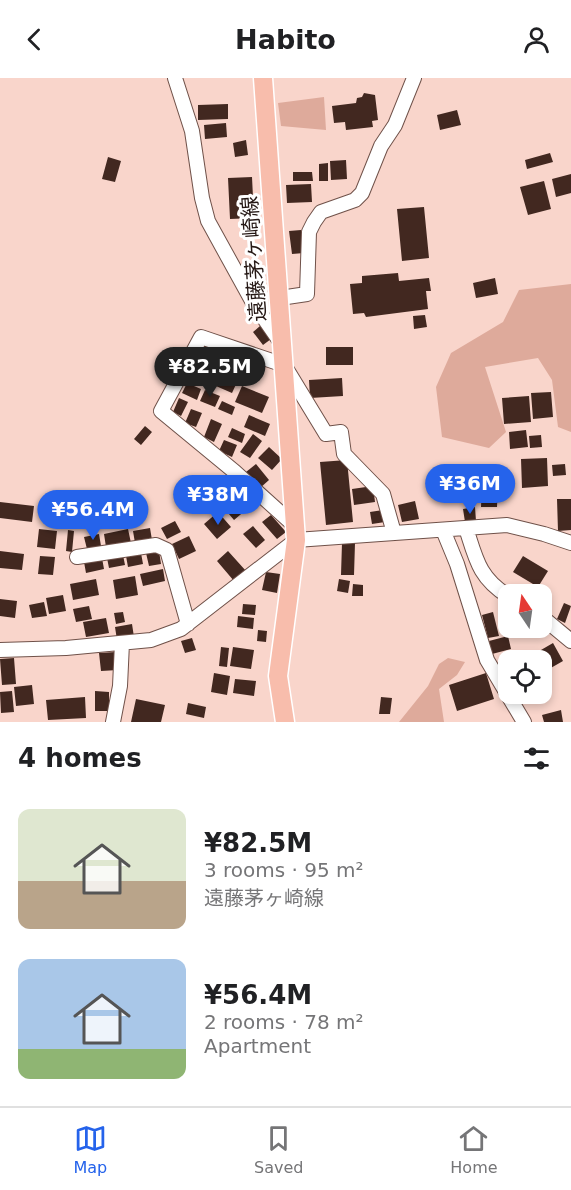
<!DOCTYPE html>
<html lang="en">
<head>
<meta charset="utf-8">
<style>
  body { margin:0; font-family:"DejaVu Sans","Noto Sans JP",sans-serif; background:#f2f2f2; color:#202124; height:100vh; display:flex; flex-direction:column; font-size:22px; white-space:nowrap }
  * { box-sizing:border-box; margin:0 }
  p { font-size:20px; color:#757577 }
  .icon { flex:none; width:33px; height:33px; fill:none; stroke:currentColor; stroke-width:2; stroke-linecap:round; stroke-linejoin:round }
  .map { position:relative; height:644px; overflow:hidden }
  .drawer { display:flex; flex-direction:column; background:#fff; flex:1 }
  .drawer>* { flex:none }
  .needle { width:39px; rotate:347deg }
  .fabs { position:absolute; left:498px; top:506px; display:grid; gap:12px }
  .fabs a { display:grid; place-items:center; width:54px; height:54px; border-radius:12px; background:#fff; box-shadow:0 3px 9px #0003; font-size:30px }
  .price { position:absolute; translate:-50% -51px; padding:0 14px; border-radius:21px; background:#2563eb; color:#fff; font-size:20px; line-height:39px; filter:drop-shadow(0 2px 3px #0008) }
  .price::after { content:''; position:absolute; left:50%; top:36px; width:18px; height:14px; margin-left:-9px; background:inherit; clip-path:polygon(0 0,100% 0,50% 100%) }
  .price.current { background:#222; color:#fff }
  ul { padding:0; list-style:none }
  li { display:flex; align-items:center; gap:18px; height:150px; padding:0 18px }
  li span { display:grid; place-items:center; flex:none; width:168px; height:120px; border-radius:12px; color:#555 }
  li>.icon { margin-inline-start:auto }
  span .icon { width:72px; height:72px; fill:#fffc; stroke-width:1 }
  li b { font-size:26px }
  h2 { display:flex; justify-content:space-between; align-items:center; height:72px; padding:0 18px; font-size:26px }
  header { display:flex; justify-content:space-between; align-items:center; height:78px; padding:0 18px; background:#fff; font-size:27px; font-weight:800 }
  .dock { display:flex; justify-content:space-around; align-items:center; height:84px; border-top:2px solid #e0e0e0; background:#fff; font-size:16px; color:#757577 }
  .dock a { display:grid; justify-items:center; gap:3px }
  .dock .current { color:#2563eb }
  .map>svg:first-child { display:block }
  .green { fill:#deaa9b }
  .building { fill:#422820 }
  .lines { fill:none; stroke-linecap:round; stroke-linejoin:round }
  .minor-casing { stroke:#6f5149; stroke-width:16 }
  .major-casing { stroke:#fff; stroke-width:21 }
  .minor { stroke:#fff; stroke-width:14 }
  .major { stroke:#f8bdac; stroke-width:18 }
  .labels { text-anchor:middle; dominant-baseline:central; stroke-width:6; stroke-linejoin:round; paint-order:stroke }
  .street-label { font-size:21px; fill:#251815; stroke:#fff }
</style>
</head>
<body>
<header><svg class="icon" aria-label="back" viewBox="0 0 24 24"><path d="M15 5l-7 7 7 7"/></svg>Habito<svg class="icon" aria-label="person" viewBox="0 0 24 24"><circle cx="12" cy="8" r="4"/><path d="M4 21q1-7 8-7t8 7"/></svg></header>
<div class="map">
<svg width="571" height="644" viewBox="0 0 571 644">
  <rect width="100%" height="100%" fill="#f9d5cb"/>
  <path class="green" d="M324 19 326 52 281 48 278 25Z
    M571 206V354L558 349 552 302 538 280 485 289 506 354 489 370 442 359 436 309 451 275 503 244 519 212Z
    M448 580 465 584 457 597 439 611 444 644H399L428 608 439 586Z"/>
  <path class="building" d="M364 15 375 17 378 42 372 43 373 49 346 52 345 44 334 45 332 28 356 25 357 20 362 19Z
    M228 26V41L198 42V27Z
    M457 32 461 47 440 52 437 37Z
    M226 45 227 59 205 61 204 47Z
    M246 62 248 77 235 79 233 65Z
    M550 75 553 84 527 91 525 82Z
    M108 79 121 83 115 104 102 101Z
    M346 82 347 101 331 102 330 83Z
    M328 85V103H319V86Z
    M293 94H312L313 103H293Z
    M571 96V115L556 119 552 101Z
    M252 99 254 140 230 141 228 100Z
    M544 103 551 131 528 137 520 109Z
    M311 106 312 124 287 125 286 107Z
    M424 129 429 180 402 183 397 131Z
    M301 152 304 175 292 176 289 153Z
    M398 195 399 203 429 200 431 213H426L428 231 366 239 364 235 353 236 350 206 362 205V198Z
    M263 196 267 220 254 222 250 197Z
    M495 200 498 216 476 220 473 205Z
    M425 237 427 249 414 251 413 238Z
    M260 248 271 261 263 267 253 254Z
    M206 265 219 270 213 282 201 277Z
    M326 269H353V287H326Z
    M224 273 239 279 235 289 219 283Z
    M242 279 261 287 257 297 238 289Z
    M195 285 210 291 204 305 189 299Z
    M214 292 238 302 232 315 209 305Z
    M342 300 343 318 310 320 309 302Z
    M187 305 201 311 197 322 182 315Z
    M242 308 269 319 262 335 235 324Z
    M205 312 220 318 215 329 200 323Z
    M551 314 553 339 533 341 531 315Z
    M529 318 531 344 504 346 502 320Z
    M179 320 188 324 181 338 173 334Z
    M222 323 235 329 232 337 218 331Z
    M191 331 202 335 196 349 185 345Z
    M249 337 270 346 265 358 244 349Z
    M211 341 222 346 214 364 204 359Z
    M145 348 152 354 141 367 134 361Z
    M232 350 245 356 242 365 228 359Z
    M526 352 528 369 510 371 509 354Z
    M253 356 262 363 250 380 240 374Z
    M541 357 542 369 530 370 529 358Z
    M224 362 237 367 232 379 219 373Z
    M269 369 282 381 272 392 258 380Z
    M547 380 548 408 522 410 521 381Z
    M347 382 353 444 326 447 320 384Z
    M256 386 269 402 260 410 246 394Z
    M565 386 566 397 553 398 552 387Z
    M448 400 449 415 428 416 427 401Z
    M454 403H469V416H453Z
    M482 405H498L497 429H481Z
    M373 408 375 424 354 427 352 411Z
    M242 412 253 426 234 442 223 429Z
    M557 421H571V452L558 453Z
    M415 423 419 441 402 444 398 427Z
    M0 424 34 428 32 444 0 440Z
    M475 429 476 443 465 444 463 431Z
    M383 432 385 444 372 446 370 434Z
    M218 434 231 449 217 461 204 446Z
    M271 437 286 454 277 461 262 444Z
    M175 443 181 454 167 461 161 450Z
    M253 448 265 462 256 470 243 456Z
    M150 450 152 462 135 465 133 453Z
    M39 451 57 453 55 471 37 469Z
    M128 451 131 465 106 469 104 456Z
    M68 452 74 453 72 474 66 473Z
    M99 456 101 468 87 471 84 459Z
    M189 458 196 473 179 481 172 466Z
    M342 465H355L354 497H341Z
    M0 473 24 476 22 492 0 490Z
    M159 473 161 486 149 488 146 475Z
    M228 473 246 493 234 503 217 483Z
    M141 475 143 486 128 489 126 478Z
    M123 477 125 487 109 490 107 480Z
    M40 478 55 479 53 497 38 496Z
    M523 478 548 493 538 509 513 494Z
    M102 480 104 491 86 495 84 484Z
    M163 491 165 503 143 508 140 496Z
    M266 494 280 496 277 515 262 512Z
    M135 498 138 517 116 521 113 502Z
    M96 501 99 517 73 522 70 506Z
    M339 501 350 503 348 515 337 513Z
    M353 506 363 507V518H352Z
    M63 517 66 533 49 536 46 520Z
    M0 521 17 523 15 540 0 538Z
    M44 524 47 538 32 540 29 527Z
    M564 525 571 528 565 545 557 541Z
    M243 526 256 527 255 537 242 536Z
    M89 528 92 541 76 544 73 531Z
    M123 534 125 544 116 546 114 535Z
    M493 534 499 558 488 560 482 537Z
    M238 538 254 540 253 551 237 549Z
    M106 540 109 555 86 559 83 544Z
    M132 546 134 559 117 562 115 549Z
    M258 552 267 553 266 564 257 563Z
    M508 558 511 571 492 576 489 563Z
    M192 560 196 572 185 575 181 563Z
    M553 565 563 583 542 595V582H530L529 579Z
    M221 569 229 570 227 589 219 588Z
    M233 569 254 572 251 591 230 588Z
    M116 574 118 592 101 593 99 575Z
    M14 580 16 606 2 607 0 581Z
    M214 595 230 598 227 617 211 614Z
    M486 595 494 621 457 633 449 607Z
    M235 601 256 603 254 618 233 615Z
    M32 607 34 626 16 628 14 609Z
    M12 613 14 634 1 635 0 614Z
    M95 613 109 614V633H95Z
    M85 619 86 640 48 642 46 622Z
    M381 619 392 620 390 636H379Z
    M136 621 165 627 161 644H131Z
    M188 625 206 629 204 640 186 636Z
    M561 632 563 644H544L542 637Z"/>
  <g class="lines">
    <defs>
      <path id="minor" d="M175 0 192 53 202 120 208 143 252 223 281 265
        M280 220 307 216 309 154 314 144 321 134 355 122 362 115 381 68 395 47 414 0
        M295 448 235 394 161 333 201 259 284 287 326 356 341 354 344 376 383 416 394 455
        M466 450C476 481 479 500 508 518
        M443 452 457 486 487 582 524 644
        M77 479 156 467 167 472 188 546
        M542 539 571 563
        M0 572 66 570 151 562 181 551 296 462 507 447 544 456 571 465
        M113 644 120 608 122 565"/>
      <path id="major" d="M263 0 296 462 278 598 285 644"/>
    </defs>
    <use href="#minor" class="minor-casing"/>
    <use href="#major" class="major-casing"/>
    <use href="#minor" class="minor"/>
    <use href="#major" class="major"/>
  </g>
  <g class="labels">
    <g class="street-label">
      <text transform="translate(254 181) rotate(-94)">遠藤茅ヶ崎線</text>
    </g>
  </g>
</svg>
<div class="fabs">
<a><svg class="needle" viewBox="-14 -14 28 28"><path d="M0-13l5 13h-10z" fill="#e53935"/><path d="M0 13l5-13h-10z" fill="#757577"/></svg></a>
<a><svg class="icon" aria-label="locate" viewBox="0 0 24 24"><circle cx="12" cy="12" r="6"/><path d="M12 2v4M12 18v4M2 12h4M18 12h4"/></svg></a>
</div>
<b class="price current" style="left:210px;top:320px">¥82.5M</b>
<b class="price" style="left:470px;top:437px">¥36M</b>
<b class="price" style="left:218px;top:448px">¥38M</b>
<b class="price" style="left:93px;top:463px">¥56.4M</b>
</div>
<section class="drawer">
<h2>4 homes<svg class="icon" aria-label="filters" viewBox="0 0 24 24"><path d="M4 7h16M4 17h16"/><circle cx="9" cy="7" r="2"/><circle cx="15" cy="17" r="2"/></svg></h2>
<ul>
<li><span style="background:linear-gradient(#dfe7d0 60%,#b9a48a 0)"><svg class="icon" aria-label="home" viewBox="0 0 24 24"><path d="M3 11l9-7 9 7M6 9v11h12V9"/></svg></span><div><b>¥82.5M</b><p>3 rooms · 95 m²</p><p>遠藤茅ヶ崎線</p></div></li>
<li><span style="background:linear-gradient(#a9c7e8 75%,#8fb573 0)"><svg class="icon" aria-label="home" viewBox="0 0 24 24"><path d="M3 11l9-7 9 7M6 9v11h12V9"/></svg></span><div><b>¥56.4M</b><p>2 rooms · 78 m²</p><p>Apartment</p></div></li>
</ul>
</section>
<nav class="dock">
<a class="current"><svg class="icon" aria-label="map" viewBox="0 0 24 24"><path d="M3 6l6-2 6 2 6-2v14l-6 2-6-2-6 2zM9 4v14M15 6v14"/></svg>Map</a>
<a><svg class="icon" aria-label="saved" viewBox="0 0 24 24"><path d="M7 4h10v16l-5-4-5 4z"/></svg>Saved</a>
<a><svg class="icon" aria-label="home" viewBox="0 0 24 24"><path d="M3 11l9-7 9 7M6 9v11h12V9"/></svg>Home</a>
</nav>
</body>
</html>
